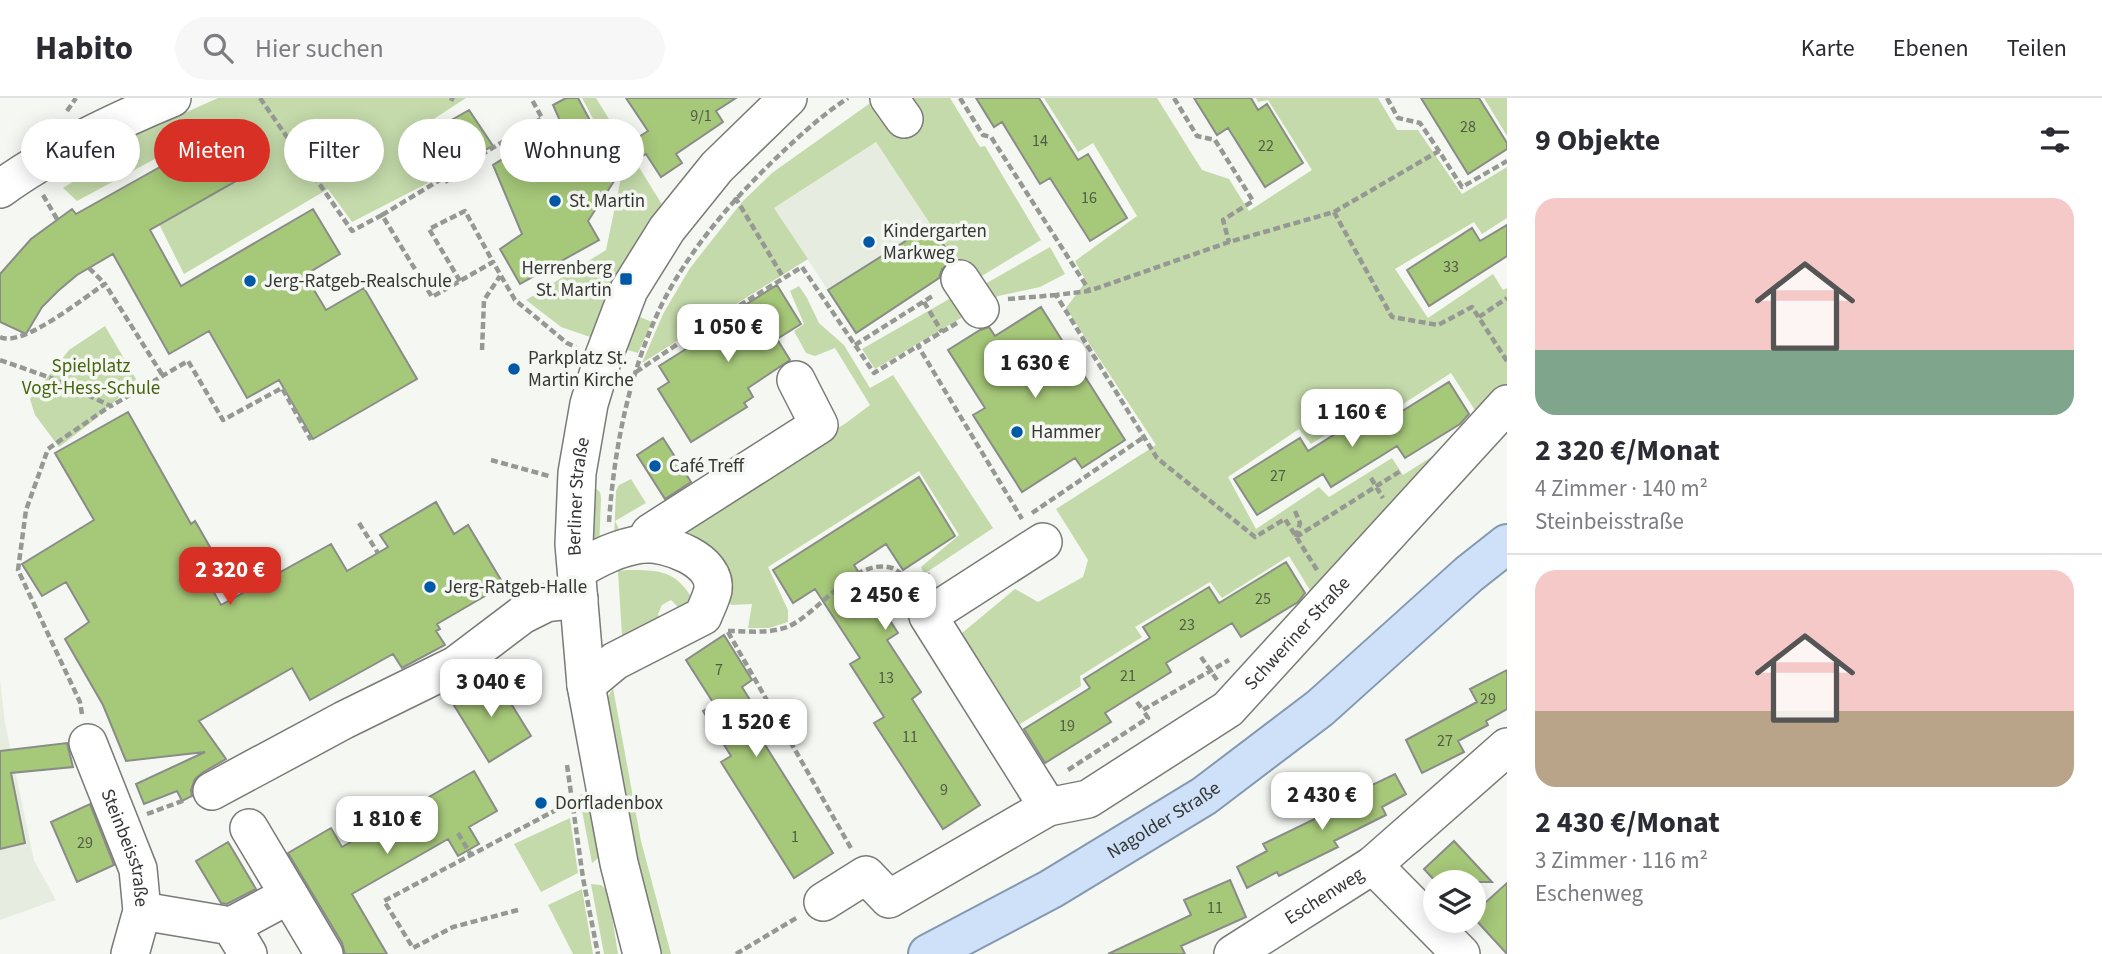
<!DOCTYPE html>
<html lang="de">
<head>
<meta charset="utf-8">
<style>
  body { margin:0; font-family:"Source Sans 3",sans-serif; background:#f7f7f7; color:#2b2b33; height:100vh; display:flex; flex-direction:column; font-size:26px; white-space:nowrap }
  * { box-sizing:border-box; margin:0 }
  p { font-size:23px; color:#7c7c81 }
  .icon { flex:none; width:38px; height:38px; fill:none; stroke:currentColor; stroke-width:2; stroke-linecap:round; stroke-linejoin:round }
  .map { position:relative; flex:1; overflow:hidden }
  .side { display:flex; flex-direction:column; background:#fff; width:595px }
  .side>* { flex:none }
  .top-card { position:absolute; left:21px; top:21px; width:665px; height:63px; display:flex; gap:14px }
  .fabs { position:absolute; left:1423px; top:772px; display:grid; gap:14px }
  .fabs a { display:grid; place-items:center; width:63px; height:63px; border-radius:50%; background:#fff; box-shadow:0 4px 18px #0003; font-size:35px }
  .price { position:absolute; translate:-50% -60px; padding:0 16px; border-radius:14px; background:#fff; color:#222; font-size:23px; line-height:46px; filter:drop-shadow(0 2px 4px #0008) }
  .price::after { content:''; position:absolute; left:50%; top:42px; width:21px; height:16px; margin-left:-10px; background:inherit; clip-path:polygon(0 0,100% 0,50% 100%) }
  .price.selected { background:#d93025; color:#fff }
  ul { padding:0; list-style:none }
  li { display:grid; align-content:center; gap:14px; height:371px; padding:0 28px }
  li+li { border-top:2px solid #e1e1e2 }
  li span { display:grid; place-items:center; height:217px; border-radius:21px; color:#555 }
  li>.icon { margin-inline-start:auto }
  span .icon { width:126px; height:126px; fill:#fffc; stroke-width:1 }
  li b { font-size:30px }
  h2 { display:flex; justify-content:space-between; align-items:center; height:84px; padding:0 28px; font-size:30px }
  .chip { padding:0 24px; border-radius:32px; background:#fff; box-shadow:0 4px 18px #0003; font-size:24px; line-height:63px }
  .chip.selected { background:#d93025; color:#fff }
  header { display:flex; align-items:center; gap:42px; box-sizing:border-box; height:98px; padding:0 35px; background:#fff; border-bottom:2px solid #e1e1e2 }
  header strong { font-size:33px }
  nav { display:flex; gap:38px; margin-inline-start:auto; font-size:24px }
  .search { width:490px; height:63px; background:#f7f7f7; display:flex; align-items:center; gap:18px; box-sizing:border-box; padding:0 24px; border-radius:38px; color:#7c7c81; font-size:26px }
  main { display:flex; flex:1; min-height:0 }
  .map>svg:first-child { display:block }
  .built { fill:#e6ede0 }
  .green { fill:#c4daaa }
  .building { fill:#a6c879; stroke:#8a8c87; stroke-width:2 }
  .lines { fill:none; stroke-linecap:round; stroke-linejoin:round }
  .minor-casing { stroke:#787b76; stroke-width:40 }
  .major-casing { stroke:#8398b1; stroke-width:42 }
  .path { stroke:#969894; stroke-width:4.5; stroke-dasharray:7 3.5; stroke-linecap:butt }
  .minor { stroke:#fff; stroke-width:37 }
  .major { stroke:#cee1f8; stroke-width:38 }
  .poi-dot { fill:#0059a6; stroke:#f5f8f2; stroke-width:2.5 }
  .labels { text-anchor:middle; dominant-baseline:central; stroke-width:7; stroke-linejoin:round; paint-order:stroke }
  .number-label { font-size:16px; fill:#525b46 }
  .poi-label { font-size:19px; fill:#363735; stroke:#f5f8f2; text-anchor:start }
  .park-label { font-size:19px; fill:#45630e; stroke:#f5f8f2 }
  .street-label { font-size:19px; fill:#363735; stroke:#f5f8f2 }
</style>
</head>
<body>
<header>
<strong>Habito</strong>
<div class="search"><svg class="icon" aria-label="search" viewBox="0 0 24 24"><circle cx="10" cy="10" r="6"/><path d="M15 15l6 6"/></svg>Hier suchen</div>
<nav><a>Karte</a><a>Ebenen</a><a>Teilen</a></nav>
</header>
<main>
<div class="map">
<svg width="1507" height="856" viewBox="0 0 1507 856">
  <rect width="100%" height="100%" fill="#f5f8f2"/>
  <path class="built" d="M876 44 958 168 856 235 774 110Z
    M0 581 5 625 34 762 56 802 0 822Z"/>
  <path class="green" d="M218 0H466L403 41 428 85 352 124 328 91 184 176 159 126 254 73 227 22 77 103 63 90 126 50 122 43Z
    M582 0H596L663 108 593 240 561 229 526 202 606 152 622 75Z
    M902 0H950L980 49 985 48 1041 142 967 187 958 168 876 44 774 110 808 161 642 265 663 216 690 170 742 104 772 75 873 3Z
    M1044 0H1157L1202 72 1229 81 1249 113 1312 72 1268 2 1258 4 1256 0H1378L1397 32H1418L1462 96 1507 69V120L1482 136 1474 124 1395 171 1428 220 1493 176 1503 192 1507 190V290L1480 320 1451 275 1386 317 1377 305 1311 346 1299 331 1228 379 1256 431 1319 389 1329 399 1392 360 1403 377 1469 335 1316 502 1289 458 1222 500 1210 484 1135 529 1142 539 1080 578 1081 588 1012 631 956 540 1015 491 1038 504 1083 479 1088 462 1056 411 1156 347 1066 210 1086 183 1075 163 1137 118 1093 45 1078 54Z
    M1484 0H1507V38Z
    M1050 149 1065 176 1040 189 998 198 875 271 862 251 963 193 969 195Z
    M799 188 807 200 819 225 844 247 870 290 893 277 993 430 924 476 921 469 959 437 919 373 768 469 788 512V524L769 530H748L752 506 731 507 720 487 677 427 846 325 870 307 835 250 815 258 806 255 794 233 804 226 790 193Z
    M635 217 652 224 638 255 621 250Z
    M105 228 136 281 131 289 88 327 59 349 35 317 30 301 69 252Z
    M631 381 646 405 615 423 623 439 614 442 616 393 619 387Z
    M593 388 600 394 601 400 599 453 588 446Z
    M627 472C659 472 676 472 693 502L686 508 678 509 671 502 662 507 658 516 662 526 623 554 618 473Z
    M613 590 641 743 671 856H659L632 752 604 606Z
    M588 695 606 754 592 765 579 697Z
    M570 720 578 775 541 794 514 746Z
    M591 786 601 787 608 793 618 856H604Z
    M582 791 593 856H573L548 807Z"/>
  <path class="building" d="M566 0H578L609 58 648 33 626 0H736L716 13 723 24 676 56 682 65 661 79 646 56 622 71 588 123 599 142 520 186 500 151 522 136 493 67 561 25 553 7Z
    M976 0H1039L1078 62 1088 56 1127 120 1090 143 1050 80 1040 86 1002 24 994 29Z
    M1194 0H1251L1258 12 1267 6 1303 65 1265 89 1228 30 1217 37Z
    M1421 0H1479L1507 45V51L1468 76Z
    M469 12 493 48 434 79 413 44Z
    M226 32 250 75 150 132 181 188 313 111 340 156 305 177 326 212 364 190 417 281 313 341 279 282 247 300 209 233 169 256 113 156 77 177 58 193 42 209 26 236 0 224V176L31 141 72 111 76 116Z
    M931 127 953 162 942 171 939 180 856 235 828 192Z
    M1507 127V158L1429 208 1407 172 1472 130 1480 143Z
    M777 187 801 226 777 241 790 262 748 290 753 299 744 305 747 309 691 344 658 291 669 284 659 268 713 234 710 229Z
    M1041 209 1125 342 1082 370 1075 360 1022 394 973 317 985 310 948 252 980 232 989 229 995 238Z
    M1449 284 1469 316 1460 326 1405 360 1397 348 1331 389 1323 376 1257 417 1234 381 1300 340 1308 353 1375 311 1383 325Z
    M128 314 191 426 195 423 214 456 198 466 221 507 331 446 347 473 388 449 380 437 436 404 454 436 468 427 504 487 437 526 440 531 436 533 445 547 402 570 393 556 310 602 292 570 199 623 226 661 202 675 195 681 191 692 192 698 182 703 177 693 144 706 136 686 205 654 126 663 103 607 65 541 89 524 66 484 42 498 22 466 94 422 55 355Z
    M663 340 691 384 665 401 637 357Z
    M919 379 955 438 903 472 886 446 854 467 898 535 887 542 921 594 912 601 980 707 943 731 874 625 884 619 850 566 860 560 815 491 793 505 773 472Z
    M1286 464 1305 495 1298 504 1241 539 1232 525 1166 565 1171 574 1105 615 1111 624 1045 665 1024 631 1090 590 1084 581 1150 540 1143 529 1209 489 1219 505Z
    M724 537 752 582 742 589 770 634 760 639 833 755 794 780 721 664 731 658 703 613 714 606 686 562Z
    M1507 572V611L1486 623 1488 627 1458 643 1464 654 1422 675 1406 642 1477 604 1470 591Z
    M494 578 531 638 489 664 452 604Z
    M67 645 73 669 11 675 25 745 0 751V653Z
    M474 673 497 713 469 729 479 746 458 758 448 741 352 796 387 856H345L342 845 288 755 331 730 342 749Z
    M1395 676 1406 696 1382 709 1386 717 1334 743 1338 749 1279 778 1277 774 1247 790 1237 769 1267 753 1263 746 1323 717 1320 712Z
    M90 706 114 767 77 784 51 724Z
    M1454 743 1492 784H1436L1424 771Z
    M228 744 256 791 227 806 221 805 196 763Z
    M1230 782 1246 819 1181 848 1185 856H1108L1191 817 1184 802Z
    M1507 785V856L1474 820V815Z"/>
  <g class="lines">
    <defs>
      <g id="minor">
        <path d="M889 0 904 21"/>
        <path d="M0 91C48 56 116 23 172 0"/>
        <path d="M960 181 980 211"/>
        <path id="s1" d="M1043 444 928 518 1048 709 1088 701 1228 611 1507 306"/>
        <path d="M645 446 650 435 819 327 796 282"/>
        <path d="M577 472C598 460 619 449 643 446 667 444 717 462 713 492 711 501 706 510 703 518L615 563 586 587"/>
        <path id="s2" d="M88 645 138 771 142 813 130 856"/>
        <path d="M212 693 344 622 456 567 522 517 546 505 579 501"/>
        <path d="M249 730 289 797"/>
        <path d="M1373 767 1461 856"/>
        <path d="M823 804 866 777 889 801 1048 709"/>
        <path d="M142 813 231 828 248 856"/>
        <path d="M231 828 289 797 324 856"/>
        <path id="s3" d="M642 856 619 765 586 587 574 446 577 375 589 306 602 263 629 192 667 131 717 69 788 0"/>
        <path id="s4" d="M1233 856 1373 767 1507 649"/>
      </g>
      <g id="major">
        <path id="s5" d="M928 856 1051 791 1204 698 1320 610 1469 476 1507 446"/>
      </g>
    </defs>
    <use href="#minor" class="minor-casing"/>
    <use href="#major" class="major-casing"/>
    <path class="path" d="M260 0 352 133 382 117 432 199 493 164 515 202 567 245 576 249
      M450 0 454 2
      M960 0 983 37 991 39 1089 192
      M1174 0 1197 38 1215 42 1253 103 1223 122 1229 144
      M1387 0 1398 20 1420 25 1439 53
      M67 13 76 0
      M444 79 449 86
      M43 97 57 121
      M735 99 783 179
      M1334 114 1392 219 1438 227 1472 209 1507 263
      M382 117 542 20 531 0
      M89 170 105 186
      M460 183 429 131 465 113 493 164
      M1008 201 1056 197
      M924 204 942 234
      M1479 219 1507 200
      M957 225 918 248 1022 421
      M691 237 714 223
      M0 239C23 250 84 199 105 186L163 278
      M855 247 934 197
      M482 252 484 202 500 178
      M0 262 51 280 111 308 188 263 223 322 282 290 311 342
      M636 274 691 237 683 225C694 213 702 212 714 223L802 169 874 275 918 248
      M491 362 549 378
      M1371 380 1383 400
      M1295 413 1300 425 1296 439
      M1032 415 1144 339
      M609 424C614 351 629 275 661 208 688 154 728 107 771 65 795 42 819 19 848 0
      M359 425 378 455
      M1296 439 1402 372
      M1317 472 1285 421 1255 439 1157 360 1056 197 1089 193 1229 144 1334 114 1439 53 1462 89 1507 63
      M728 533C747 533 768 536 787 529 818 517 855 458 892 470 898 472 904 479 909 483L932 476
      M728 534 852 752
      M1201 559 1217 582
      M1137 604 1143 612
      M82 616 80 604 18 472 26 412 48 351 110 308
      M567 667 583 780 598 856
      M1068 672 1148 620 1143 612 1229 562
      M147 716 185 702
      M458 735 471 757
      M518 812 453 829 413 850 384 803 573 703
      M736 856 798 819"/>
    <use href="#minor" class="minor"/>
    <use href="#major" class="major"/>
  </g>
  <g class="poi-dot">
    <circle cx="555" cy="103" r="7"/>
    <circle cx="869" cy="144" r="7"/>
    <rect x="619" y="174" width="14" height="14" rx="3.5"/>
    <circle cx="250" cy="183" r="7"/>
    <circle cx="514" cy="271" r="7"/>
    <circle cx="1017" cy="334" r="7"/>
    <circle cx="655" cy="368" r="7"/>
    <circle cx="430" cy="489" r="7"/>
    <circle cx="541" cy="705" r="7"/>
  </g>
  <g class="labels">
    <g class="number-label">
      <text x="701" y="18">9/1</text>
      <text x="1468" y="29">28</text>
      <text x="1040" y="43">14</text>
      <text x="1266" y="48">22</text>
      <text x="1089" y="100">16</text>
      <text x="1451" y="169">33</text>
      <text x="1278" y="378">27</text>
      <text x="1263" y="501">25</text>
      <text x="1187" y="527">23</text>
      <text x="719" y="572">7</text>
      <text x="1128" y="578">21</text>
      <text x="886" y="580">13</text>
      <text x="1488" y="601">29</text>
      <text x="1067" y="628">19</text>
      <text x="910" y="639">11</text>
      <text x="1445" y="643">27</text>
      <text x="944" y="692">9</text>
      <text x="795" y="739">1</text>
      <text x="85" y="745">29</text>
      <text x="1215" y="810">11</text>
    </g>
    <g class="poi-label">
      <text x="569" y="103">St. Martin</text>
      <text x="883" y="133">Kindergarten<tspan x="883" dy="22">Markweg</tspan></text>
      <text x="612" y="170" text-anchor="end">Herrenberg<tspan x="612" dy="22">St. Martin</tspan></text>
      <text x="264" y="183">Jerg-Ratgeb-Realschule</text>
      <text x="528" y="260">Parkplatz St.<tspan x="528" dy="22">Martin Kirche</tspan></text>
      <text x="1031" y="334">Hammer</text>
      <text x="669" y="368">Café Treff</text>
      <text x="444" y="489">Jerg-Ratgeb-Halle</text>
      <text x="555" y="705">Dorfladenbox</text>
    </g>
    <g class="park-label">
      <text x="91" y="268">Spielplatz<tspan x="91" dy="22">Vogt-Hess-Schule</tspan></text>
    </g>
    <g class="street-label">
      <text stroke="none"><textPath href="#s3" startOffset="464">Berliner Straße</textPath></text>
      <text stroke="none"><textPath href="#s1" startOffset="672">Schweriner Straße</textPath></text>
      <text stroke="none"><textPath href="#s5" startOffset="271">Nagolder Straße</textPath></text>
      <text stroke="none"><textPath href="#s2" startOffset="112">Steinbeisstraße</textPath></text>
      <text stroke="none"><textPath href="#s4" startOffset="108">Eschenweg</textPath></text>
    </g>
  </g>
</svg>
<div class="fabs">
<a><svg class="icon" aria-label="layers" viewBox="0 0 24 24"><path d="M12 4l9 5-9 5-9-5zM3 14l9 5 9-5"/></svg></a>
</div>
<b class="price" style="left:728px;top:266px">1 050 €</b>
<b class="price" style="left:1035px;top:302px">1 630 €</b>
<b class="price" style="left:1352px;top:351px">1 160 €</b>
<b class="price selected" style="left:230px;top:509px">2 320 €</b>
<b class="price" style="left:885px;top:534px">2 450 €</b>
<b class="price" style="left:491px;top:621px">3 040 €</b>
<b class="price" style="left:756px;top:661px">1 520 €</b>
<b class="price" style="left:1322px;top:734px">2 430 €</b>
<b class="price" style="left:387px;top:758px">1 810 €</b>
<div class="top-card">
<a class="chip">Kaufen</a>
<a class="chip selected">Mieten</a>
<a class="chip">Filter</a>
<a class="chip">Neu</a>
<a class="chip">Wohnung</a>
</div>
</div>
<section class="side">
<h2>9 Objekte<svg class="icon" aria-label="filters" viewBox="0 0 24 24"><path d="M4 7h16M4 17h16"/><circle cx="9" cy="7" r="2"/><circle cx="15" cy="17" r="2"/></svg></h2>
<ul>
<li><span style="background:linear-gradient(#f6c9c9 70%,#7fa58c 0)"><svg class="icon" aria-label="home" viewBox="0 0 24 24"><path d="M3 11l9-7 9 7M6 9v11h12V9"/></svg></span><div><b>2 320 €/Monat</b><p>4 Zimmer · 140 m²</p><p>Steinbeisstraße</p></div></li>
<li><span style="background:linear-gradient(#f6c9c9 65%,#b9a48a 0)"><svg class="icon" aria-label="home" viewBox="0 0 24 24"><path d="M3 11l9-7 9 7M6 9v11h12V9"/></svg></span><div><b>2 430 €/Monat</b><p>3 Zimmer · 116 m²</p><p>Eschenweg</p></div></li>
</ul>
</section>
</main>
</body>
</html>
